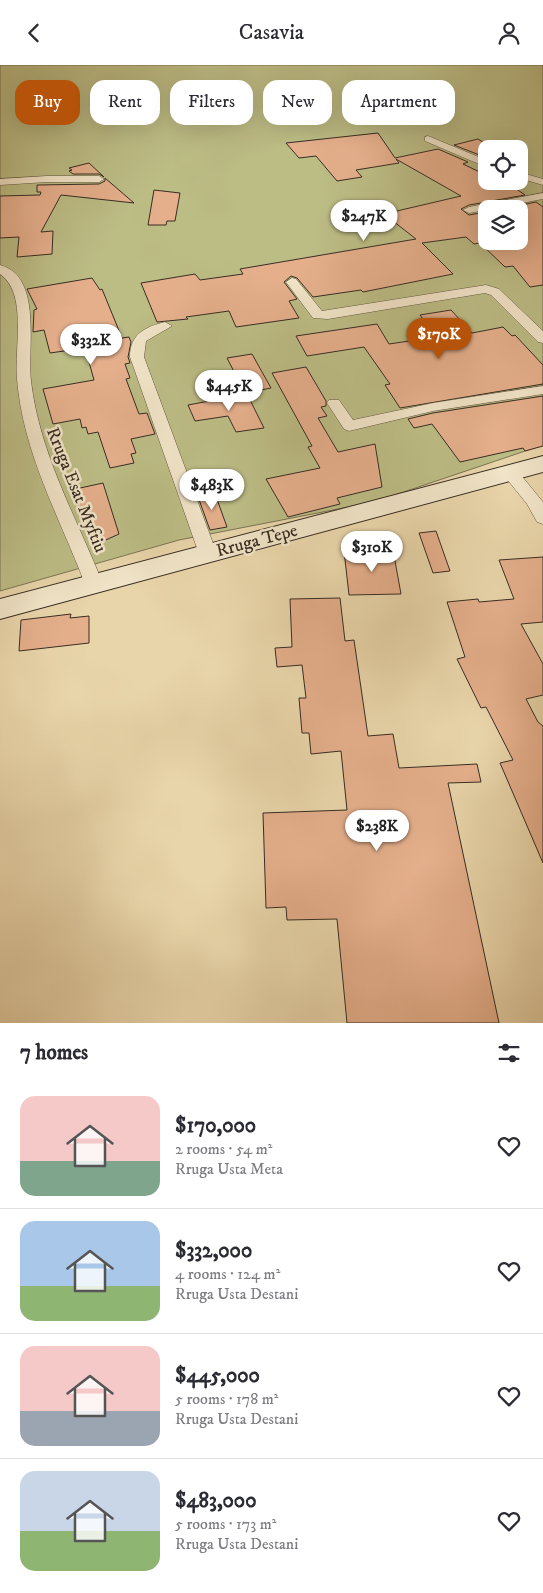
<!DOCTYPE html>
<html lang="en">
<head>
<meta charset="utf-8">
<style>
  body { margin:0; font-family:"IM FELL DW Pica",serif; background:#f7f7f7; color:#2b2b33; height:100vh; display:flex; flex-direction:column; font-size:19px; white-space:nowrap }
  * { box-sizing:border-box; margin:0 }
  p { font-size:16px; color:#7c7c81 }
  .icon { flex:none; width:28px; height:28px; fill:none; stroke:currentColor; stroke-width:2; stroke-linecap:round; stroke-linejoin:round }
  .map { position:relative; height:958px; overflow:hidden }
  .sheet { display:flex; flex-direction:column; background:#fff; flex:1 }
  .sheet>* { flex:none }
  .banner { position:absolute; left:15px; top:15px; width:514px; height:45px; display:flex; gap:10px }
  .controls { position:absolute; left:478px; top:75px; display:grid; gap:10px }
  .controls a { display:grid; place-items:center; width:50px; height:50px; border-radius:10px; background:#fff; box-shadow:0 5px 20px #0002; font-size:25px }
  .price { position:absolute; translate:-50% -42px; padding:0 11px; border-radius:18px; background:#fff; color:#222; font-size:16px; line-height:32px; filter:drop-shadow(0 1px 2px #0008) }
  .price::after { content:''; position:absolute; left:50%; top:30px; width:15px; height:11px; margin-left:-8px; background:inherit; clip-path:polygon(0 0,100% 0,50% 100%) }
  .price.current { background:#b45309; color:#fff }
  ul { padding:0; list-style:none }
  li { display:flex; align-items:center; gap:15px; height:125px; padding:0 20px }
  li+li { border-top:1px solid #e1e1e2 }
  li span { display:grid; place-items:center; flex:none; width:140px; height:100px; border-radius:15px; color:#555 }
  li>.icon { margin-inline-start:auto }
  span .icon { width:60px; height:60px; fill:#fffc; stroke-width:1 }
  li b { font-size:21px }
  h2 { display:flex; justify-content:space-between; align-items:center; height:60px; padding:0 20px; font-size:21px }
  .tag { padding:0 18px; border-radius:15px; background:#fff; box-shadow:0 5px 20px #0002; font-size:18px; line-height:45px }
  .tag.current { background:#b45309; color:#fff }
  header { display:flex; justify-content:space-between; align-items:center; height:65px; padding:0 20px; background:#fff; font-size:22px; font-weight:600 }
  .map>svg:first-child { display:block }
  .green { fill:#bcbc85; stroke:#7a7454; fill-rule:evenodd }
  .building { fill:#e5af8c; stroke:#372d22 }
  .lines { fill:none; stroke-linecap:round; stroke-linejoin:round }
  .street-casing { stroke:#645744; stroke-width:1 }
  .secondary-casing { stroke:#372d22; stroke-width:2 }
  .street { fill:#f1e4c8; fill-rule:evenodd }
  .secondary { fill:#f1e4c8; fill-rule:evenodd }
  .labels { text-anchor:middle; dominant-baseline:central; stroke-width:5; stroke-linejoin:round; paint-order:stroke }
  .street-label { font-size:18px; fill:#372d22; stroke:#f1e4c8 }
</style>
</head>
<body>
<header><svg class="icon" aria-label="back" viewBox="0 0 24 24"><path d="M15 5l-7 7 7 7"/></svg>Casavia<svg class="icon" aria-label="person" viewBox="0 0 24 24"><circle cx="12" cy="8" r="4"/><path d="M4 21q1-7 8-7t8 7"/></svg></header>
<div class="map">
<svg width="543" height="958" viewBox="0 0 543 958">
  <rect width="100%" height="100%" fill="#e9d5aa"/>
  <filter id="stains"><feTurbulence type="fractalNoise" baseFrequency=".004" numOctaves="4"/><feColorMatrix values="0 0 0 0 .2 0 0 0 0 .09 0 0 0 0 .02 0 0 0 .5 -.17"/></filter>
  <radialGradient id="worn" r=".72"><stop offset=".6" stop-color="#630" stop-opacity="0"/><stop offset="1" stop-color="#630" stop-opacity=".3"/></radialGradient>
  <path class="green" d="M0 0H543V380L374 437 179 475 0 526ZM486 84H519V116H486ZM486 144H519V176H486Z"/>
  <path class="building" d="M378 68 395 93 438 84 468 97 463 99 486 110V116H505L525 130 469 140 461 144 469 150 486 147V176H519V144H502L536 137 543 142V220L530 222 513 201 505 202 480 178 474 179 466 172 422 178 453 209 363 227 361 225 313 232 297 213 291 211 284 217 297 234 289 236 299 253 236 262 229 246 186 252 188 254 157 257 141 218 195 209 200 215 243 209 240 204 416 174 384 149 461 131 396 94 399 98 356 105 362 112 337 116 316 91 299 93 286 78Z
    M478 74 486 79V89L482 91 454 80Z
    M89 98 104 112 99 109H73L69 106 72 105 69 103Z
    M105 113 134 138 61 130 41 167 53 166 52 189 17 192 19 172 0 173V131L40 130 41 127H37V120L99 119 105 116Z
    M154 125 180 128 175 156H167L166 160H148Z
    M92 213 100 225 102 224 122 273 129 272 131 277 128 292 130 298 125 299 130 313 126 314 139 349 147 348 155 369 131 374 136 388 131 389 134 398 110 403 98 367 88 369 86 362 82 363 80 354 53 359 43 324 94 315 85 283 50 288 44 265 33 267 34 245 37 244 27 224Z
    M451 245 472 268 503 262 512 271 515 270 543 300V319L400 343 385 320 390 319 364 282 307 291 296 271 377 259 389 279 436 272 420 250Z
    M252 289 271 323 245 328 227 293Z
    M306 302 326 336V341L321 342 327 351 318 353 338 387 375 379 382 422 337 433 340 439 288 452 266 414 320 403 308 382 312 381 272 308Z
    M247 329 264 363 236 367 228 351 195 356 188 340Z
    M543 331V381L525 386 523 383 460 397 432 359 414 363 408 354 433 348Z
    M103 418 119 469 99 478 91 471 71 425Z
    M214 426 227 462 210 465 197 429Z
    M436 466 450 506 433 508 419 468Z
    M393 485 401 529 349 530 344 486Z
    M543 492V557L521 559 543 599V630L526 634 538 657 543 661V798L500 698 513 695 486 642 481 643 457 594 465 592 447 537 478 534 479 537 514 534 499 495Z
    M340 533 345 576 354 575 368 671 393 669 399 703 477 699 481 717 448 718 499 958H347L337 854 287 855 286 842 266 843 263 748 347 745 341 686 311 689 309 668H302L299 633H306L302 600 277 602 275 583 292 582 290 534Z
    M71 549 70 553 89 551V578L19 586 21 555Z"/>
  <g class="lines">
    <defs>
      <path id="street" d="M428 71 486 95V102L425 76V72Z
        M519 107 543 114V120L519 113Z
        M47 111H99L104 114 99 117H47L0 120V114Z
        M543 128V134L469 148 463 145 469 142Z
        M0 200C43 211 27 283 31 316 40 390 76 451 103 519L100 524 94 526 88 524 85 519C59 451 23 388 17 314 14 283 28 228 0 209Z
        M292 213 296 214 322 246 486 220 499 224 543 266V278L538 277 491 230 485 228 328 254 313 253 286 217Z
        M165 257 172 261 146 276 144 292 217 489 214 493 208 495 202 493 199 489 130 292C130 269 145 262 165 257Z
        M543 321V329L433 346 349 366 344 364 327 338 329 335H339L353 355 433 338Z
        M510 403 516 404 543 437V459L537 457 527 439 502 408 504 404Z"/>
      <path id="secondary" d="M543 391V407L0 554V534Z"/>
    </defs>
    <use href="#street" class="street-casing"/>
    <use href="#secondary" class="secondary-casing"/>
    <use href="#street" class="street"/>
    <use href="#secondary" class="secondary"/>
  </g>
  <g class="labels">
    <g class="street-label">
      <text transform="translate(76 425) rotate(68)">Rruga Esat Myftiu</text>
      <text transform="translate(257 476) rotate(-15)">Rruga Tepe</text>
    </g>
  </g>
  <rect width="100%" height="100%" filter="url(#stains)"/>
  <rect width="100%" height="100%" fill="url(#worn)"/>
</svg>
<div class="controls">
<a><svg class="icon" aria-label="locate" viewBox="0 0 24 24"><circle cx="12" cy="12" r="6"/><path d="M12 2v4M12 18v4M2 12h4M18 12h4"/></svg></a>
<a><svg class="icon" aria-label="layers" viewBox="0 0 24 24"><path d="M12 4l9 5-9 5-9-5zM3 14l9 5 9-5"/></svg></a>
</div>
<b class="price" style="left:364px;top:177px">$247K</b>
<b class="price current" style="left:439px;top:295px">$170K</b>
<b class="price" style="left:91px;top:301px">$332K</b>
<b class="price" style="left:229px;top:347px">$445K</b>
<b class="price" style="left:212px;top:446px">$483K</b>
<b class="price" style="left:372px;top:508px">$310K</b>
<b class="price" style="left:377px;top:787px">$238K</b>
<div class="banner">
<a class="tag current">Buy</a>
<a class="tag">Rent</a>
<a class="tag">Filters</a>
<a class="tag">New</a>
<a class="tag">Apartment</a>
</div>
</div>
<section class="sheet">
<h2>7 homes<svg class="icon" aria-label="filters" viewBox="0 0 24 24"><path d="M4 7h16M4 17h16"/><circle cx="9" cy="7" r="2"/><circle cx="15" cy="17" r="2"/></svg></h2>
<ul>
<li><span style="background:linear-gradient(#f6c9c9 65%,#7fa58c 0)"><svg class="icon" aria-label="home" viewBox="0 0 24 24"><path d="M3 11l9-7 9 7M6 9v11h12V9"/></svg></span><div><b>$170,000</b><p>2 rooms · 54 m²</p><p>Rruga Usta Meta</p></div><svg class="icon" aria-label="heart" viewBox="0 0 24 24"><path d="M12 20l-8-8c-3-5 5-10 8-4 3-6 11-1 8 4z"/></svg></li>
<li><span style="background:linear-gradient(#a9c7e8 65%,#8fb573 0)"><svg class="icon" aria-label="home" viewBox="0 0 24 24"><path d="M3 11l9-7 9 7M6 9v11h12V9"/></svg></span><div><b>$332,000</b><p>4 rooms · 124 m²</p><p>Rruga Usta Destani</p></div><svg class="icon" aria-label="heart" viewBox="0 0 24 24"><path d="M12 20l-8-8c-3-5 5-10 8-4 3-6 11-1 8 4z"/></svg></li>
<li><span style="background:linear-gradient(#f6c9c9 65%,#9aa5b1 0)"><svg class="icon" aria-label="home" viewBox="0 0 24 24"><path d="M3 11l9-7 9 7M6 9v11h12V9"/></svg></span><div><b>$445,000</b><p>5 rooms · 178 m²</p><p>Rruga Usta Destani</p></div><svg class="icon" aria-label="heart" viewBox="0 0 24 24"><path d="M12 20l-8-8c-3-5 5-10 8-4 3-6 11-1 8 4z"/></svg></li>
<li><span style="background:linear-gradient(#c9d6e8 60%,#8fb573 0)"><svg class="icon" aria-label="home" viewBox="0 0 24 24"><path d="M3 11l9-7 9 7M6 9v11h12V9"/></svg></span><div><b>$483,000</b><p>5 rooms · 173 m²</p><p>Rruga Usta Destani</p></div><svg class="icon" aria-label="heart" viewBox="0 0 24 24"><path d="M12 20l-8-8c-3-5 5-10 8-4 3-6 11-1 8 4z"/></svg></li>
</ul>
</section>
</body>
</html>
